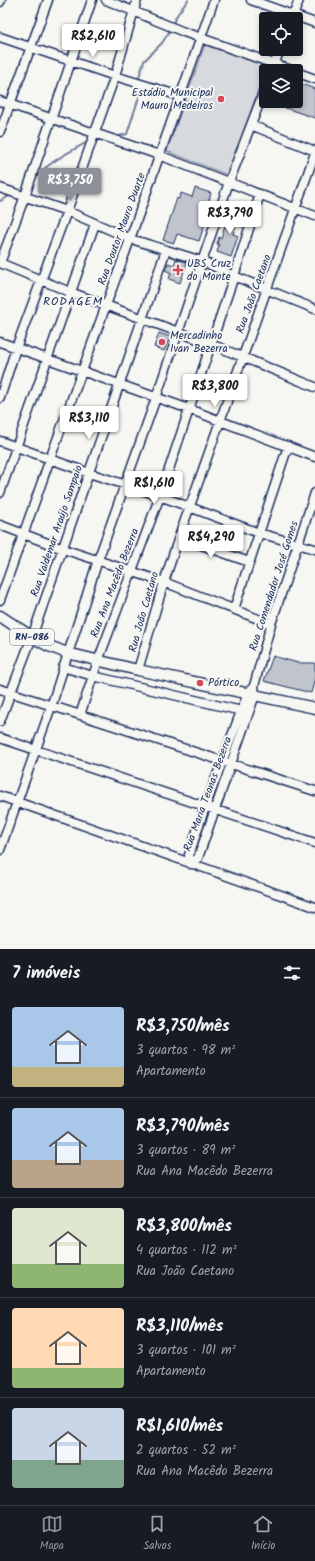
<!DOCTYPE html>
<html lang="pt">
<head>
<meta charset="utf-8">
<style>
  body { margin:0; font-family:Kalam,sans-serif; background:#242831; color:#f1f3f6; height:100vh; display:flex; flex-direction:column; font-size:15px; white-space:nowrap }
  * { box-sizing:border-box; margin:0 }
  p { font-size:13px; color:#9ea1a6 }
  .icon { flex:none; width:22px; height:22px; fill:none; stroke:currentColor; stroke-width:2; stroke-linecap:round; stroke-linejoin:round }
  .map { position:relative; height:949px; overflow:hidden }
  .sheet { display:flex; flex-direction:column; background:#171b24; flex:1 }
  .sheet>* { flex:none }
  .fabs { position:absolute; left:259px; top:12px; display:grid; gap:8px }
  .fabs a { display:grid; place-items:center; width:44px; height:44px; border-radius:4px; background:#171b24; box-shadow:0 2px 6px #0003; font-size:20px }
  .price { position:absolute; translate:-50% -34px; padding:0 9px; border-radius:4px; background:#fff; color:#222; font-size:13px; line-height:26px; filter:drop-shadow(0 1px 2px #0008) }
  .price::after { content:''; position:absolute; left:50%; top:24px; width:12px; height:9px; margin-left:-6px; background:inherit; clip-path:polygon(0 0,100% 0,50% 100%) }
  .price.current { background:#8c9099; color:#fff }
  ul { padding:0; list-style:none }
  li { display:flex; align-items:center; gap:12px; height:100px; padding:0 12px }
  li+li { border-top:1px solid #363941 }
  li span { display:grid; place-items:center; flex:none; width:112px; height:80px; border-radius:4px; color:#555 }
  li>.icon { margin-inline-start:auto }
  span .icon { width:48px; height:48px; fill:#fffc; stroke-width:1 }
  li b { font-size:17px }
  h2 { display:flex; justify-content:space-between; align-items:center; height:48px; padding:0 12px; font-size:17px }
  .dock { display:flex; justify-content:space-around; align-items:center; height:56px; border-top:1px solid #363941; background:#171b24; font-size:11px; color:#9ea1a6 }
  .dock a { display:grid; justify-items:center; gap:2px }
  .dock .current { color:#8c9099 }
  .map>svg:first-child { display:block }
  .green { fill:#d6d9dd; stroke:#78849e }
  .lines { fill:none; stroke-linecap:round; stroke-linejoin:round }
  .stream { stroke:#717e99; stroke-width:2 }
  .building { fill:#c0c4cd; stroke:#1b2f5e }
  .minor-casing { stroke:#1b2f5e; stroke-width:11 }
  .major-casing { stroke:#1b2f5e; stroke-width:13 }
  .minor { stroke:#f6f6f2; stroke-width:8 }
  .major { stroke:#f6f6f2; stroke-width:10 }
  .poi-dot { fill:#d1495b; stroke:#f6f6f2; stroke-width:1.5 }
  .labels { text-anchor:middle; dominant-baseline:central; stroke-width:4; stroke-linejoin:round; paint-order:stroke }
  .shield { fill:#f6f6f2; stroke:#5d6b8a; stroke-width:1 }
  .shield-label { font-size:10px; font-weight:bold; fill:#1b2f5e }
  .poi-label { font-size:11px; fill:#1b2f5e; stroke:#f6f6f2; text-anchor:start }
  .street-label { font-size:11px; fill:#1b2f5e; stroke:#f6f6f2 }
  .neighbourhood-label { font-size:12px; letter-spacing:1px; fill:#1b2f5e; stroke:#f6f6f2 }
</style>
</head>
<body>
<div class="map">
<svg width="315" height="949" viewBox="0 0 315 949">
  <rect width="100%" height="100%" fill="#f6f6f2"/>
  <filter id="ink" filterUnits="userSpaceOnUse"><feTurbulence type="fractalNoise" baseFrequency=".025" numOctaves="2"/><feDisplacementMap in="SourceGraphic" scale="8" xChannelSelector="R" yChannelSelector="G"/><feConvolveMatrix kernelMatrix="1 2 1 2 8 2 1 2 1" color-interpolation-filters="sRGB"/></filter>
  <g filter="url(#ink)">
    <path class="green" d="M205 45 267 65 228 175 167 151Z"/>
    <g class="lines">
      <path class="stream" d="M172 25 177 15 188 0
        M138 80 144 61 162 43 171 29
        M115 137 127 134 139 97 138 86
        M34 179C48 162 70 152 89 141
        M0 201 11 195"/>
    </g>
    <path class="building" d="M296 82 315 89V118L285 108 288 101H296Z
      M195 188 211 193 208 204 211 205 199 241 177 234 174 243 163 240 177 198 179 199 181 193 192 197Z
      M229 213 246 218 243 227 236 225 233 234 238 236 231 257 217 252 219 245 217 244 219 237 221 238Z
      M176 259 187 262 180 283 169 279 171 273 165 270 168 263 174 265Z
      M159 333 170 337 164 351 154 347Z
      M273 656 298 663H315V678L311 693 264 681Z"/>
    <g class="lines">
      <defs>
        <path id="minor" d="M106 0 184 32 294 71
          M251 0 315 23
          M0 2 1 0
          M292 19 299 0
          M0 37 115 76 180 96
          M272 71 280 49
          M296 72 315 79
          M0 101 159 155 315 216
          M251 125 315 151
          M0 132 48 0
          M0 188 67 211 131 239 202 261 234 276 315 309
          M0 263 70 292 211 344 315 387
          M0 263 25 196 92 0
          M0 342 189 409 315 457
          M0 398 16 348 67 211 115 76 137 0
          M0 441 89 473 160 496 259 533 315 549
          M0 493 95 224
          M0 525 63 549 164 582 271 624
          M179 537 249 562
          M0 600 50 459 128 245 214 0
          M234 609 288 446
          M63 667 93 676 246 712
          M138 670 164 582 179 537 315 153
          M254 686 248 693 205 807 189 855 191 864 198 858 255 695 254 686 271 624 315 493
          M0 689 315 791
          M80 715 98 661 160 496 234 276 260 194
          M0 721 32 637 166 250
          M0 738 315 843
          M0 796 315 907
          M0 850 51 707 98 560 156 398 229 182 266 86"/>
        <path id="major" d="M0 616 32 637 49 646 67 653 138 670 315 708"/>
      </defs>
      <use href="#minor" class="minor-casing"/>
      <use href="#major" class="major-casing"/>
      <use href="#minor" class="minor"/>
      <use href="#major" class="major"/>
    </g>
  </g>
  <g class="poi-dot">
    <circle cx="221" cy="99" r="4"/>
    <path d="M176 264h4v4h4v4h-4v4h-4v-4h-4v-4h4z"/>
    <circle cx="162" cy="342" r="4"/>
    <circle cx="200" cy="683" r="4"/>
  </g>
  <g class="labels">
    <rect class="shield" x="10" y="629" width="44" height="16" rx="3"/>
    <g class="shield-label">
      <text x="32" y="637">RN-086</text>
    </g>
    <g class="poi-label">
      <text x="213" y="93" text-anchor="end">Estádio Municipal<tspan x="213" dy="13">Mauro Medeiros</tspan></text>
      <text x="187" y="264">UBS Cruz<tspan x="187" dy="13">do Monte</tspan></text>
      <text x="170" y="336">Mercadinho<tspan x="170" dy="13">Ivan Bezerra</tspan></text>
      <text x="208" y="683">Pórtico</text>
    </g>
    <g class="street-label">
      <text transform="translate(122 229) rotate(-70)">Rua Doutor Mauro Duarte</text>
      <text transform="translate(254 294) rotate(-70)">Rua João Caetano</text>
      <text transform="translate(57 531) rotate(-71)">Rua Valdemar Araújo Sampaio</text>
      <text transform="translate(115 583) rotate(-69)">Rua Ana Macêdo Bezerra</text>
      <text transform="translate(274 586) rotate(-72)">Rua Comendador José Gomes</text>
      <text transform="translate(144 612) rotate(-74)">Rua João Caetano</text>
      <text transform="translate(208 794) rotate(-70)">Rua Maria Teonas Bezerra</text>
    </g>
    <g class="neighbourhood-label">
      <text x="73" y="301">RODAGEM</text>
    </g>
  </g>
</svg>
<div class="fabs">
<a><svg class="icon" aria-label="locate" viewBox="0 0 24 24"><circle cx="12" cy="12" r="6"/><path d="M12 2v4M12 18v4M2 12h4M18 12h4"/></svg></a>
<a><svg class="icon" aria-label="layers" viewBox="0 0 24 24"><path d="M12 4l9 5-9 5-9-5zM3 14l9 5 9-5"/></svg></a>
</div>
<b class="price" style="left:93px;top:58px">R$2,610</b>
<b class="price current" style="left:70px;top:202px">R$3,750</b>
<b class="price" style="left:230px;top:235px">R$3,790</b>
<b class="price" style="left:215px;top:408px">R$3,800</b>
<b class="price" style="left:89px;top:440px">R$3,110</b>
<b class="price" style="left:154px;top:505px">R$1,610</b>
<b class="price" style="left:211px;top:559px">R$4,290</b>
</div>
<section class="sheet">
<h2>7 imóveis<svg class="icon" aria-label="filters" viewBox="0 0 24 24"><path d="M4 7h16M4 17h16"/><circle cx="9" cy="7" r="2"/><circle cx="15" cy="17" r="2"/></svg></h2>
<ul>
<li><span style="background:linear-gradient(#a9c7e8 75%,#c2b280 0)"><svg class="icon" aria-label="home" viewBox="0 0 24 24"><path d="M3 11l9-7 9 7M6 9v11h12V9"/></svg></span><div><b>R$3,750/mês</b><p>3 quartos · 98 m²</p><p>Apartamento</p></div></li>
<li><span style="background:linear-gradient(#a9c7e8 65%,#b9a48a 0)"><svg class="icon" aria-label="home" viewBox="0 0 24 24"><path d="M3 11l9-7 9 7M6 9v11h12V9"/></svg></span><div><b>R$3,790/mês</b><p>3 quartos · 89 m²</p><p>Rua Ana Macêdo Bezerra</p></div></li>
<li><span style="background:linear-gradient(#dfe7d0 70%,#8fb573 0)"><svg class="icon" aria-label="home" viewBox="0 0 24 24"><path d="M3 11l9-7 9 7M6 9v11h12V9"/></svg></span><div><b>R$3,800/mês</b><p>4 quartos · 112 m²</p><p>Rua João Caetano</p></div></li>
<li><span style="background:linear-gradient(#ffd9b3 75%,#8fb573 0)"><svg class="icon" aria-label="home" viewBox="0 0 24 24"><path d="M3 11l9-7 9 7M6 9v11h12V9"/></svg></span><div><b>R$3,110/mês</b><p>3 quartos · 101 m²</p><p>Apartamento</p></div></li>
<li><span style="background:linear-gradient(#c9d6e8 65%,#7fa58c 0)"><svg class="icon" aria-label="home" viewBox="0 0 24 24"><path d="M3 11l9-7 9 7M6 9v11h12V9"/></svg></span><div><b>R$1,610/mês</b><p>2 quartos · 52 m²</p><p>Rua Ana Macêdo Bezerra</p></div></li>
</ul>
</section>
<nav class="dock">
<a class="current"><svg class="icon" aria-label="map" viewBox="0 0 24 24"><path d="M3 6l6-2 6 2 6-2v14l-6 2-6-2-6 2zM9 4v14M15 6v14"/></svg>Mapa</a>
<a><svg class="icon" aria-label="saved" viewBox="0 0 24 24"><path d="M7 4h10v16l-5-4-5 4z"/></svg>Salvos</a>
<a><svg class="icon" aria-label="home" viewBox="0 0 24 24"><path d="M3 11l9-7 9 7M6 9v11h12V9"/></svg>Início</a>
</nav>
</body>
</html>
